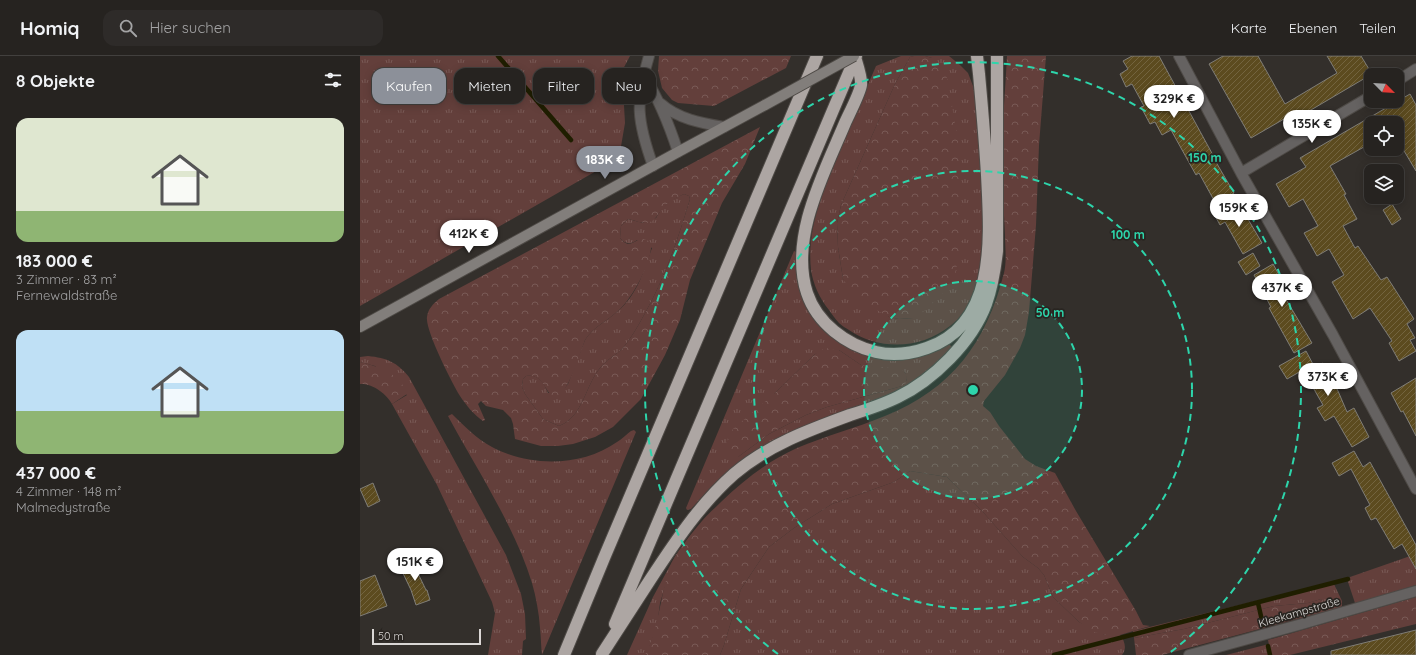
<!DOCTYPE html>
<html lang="de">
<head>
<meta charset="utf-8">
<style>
  body { margin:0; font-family:Quicksand,sans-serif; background:#2e2b29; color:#f1f3f6; height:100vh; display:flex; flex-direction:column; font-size:15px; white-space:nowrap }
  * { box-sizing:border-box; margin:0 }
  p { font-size:13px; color:#a4a4a5 }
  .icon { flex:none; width:22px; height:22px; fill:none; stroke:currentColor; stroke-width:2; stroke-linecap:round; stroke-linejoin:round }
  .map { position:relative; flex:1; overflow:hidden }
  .details { display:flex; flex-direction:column; background:#262320; width:360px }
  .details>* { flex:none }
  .top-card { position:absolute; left:12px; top:12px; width:380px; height:36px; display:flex; gap:8px }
  .needle { width:26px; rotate:114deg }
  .controls { position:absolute; left:1004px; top:12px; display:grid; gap:8px }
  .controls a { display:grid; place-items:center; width:40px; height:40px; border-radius:8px; background:#262320; box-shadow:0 2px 10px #0003,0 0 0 1px #42403e; font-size:20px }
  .scale { position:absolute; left:12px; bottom:10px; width:109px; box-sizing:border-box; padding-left:4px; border:2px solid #dad7d5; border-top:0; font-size:11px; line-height:14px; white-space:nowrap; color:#dad7d5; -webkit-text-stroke:3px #292521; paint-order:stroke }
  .price { position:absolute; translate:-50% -34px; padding:0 9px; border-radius:14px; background:#fff; color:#222; font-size:13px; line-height:26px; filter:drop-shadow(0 1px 2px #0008) }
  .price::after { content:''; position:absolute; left:50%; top:24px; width:12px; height:9px; margin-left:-6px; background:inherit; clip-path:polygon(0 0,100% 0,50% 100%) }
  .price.selected { background:#8c9099; color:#fff }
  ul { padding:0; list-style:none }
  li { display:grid; align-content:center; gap:8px; height:212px; padding:0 16px }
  li span { display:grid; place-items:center; height:124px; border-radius:12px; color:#555 }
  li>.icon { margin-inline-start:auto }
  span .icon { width:72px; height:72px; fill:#fffc; stroke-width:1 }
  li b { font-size:17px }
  h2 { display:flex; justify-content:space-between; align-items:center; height:48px; padding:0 16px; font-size:17px }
  .chip { padding:0 14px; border-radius:12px; background:#262320; box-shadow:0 2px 10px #0003,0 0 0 1px #42403e; font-size:14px; line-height:36px }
  .chip.selected { background:#8c9099; color:#fff }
  header { display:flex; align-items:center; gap:24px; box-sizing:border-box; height:56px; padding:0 20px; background:#262320; border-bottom:1px solid #42403e }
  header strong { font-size:19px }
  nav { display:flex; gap:22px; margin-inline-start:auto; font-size:14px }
  .search { width:280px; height:36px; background:#2e2b29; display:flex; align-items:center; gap:10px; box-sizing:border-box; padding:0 14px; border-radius:12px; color:#a4a4a5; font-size:15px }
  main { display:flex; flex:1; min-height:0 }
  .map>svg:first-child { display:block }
  .grass { fill:url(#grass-tufts); fill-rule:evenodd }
  .forest { fill:url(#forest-crowns); fill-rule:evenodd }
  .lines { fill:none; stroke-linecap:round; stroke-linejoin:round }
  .stream { stroke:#1f1e00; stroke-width:4.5 }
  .building { fill:url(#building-hatch); stroke:#7f7d77 }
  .street-casing { stroke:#4e4a46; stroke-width:12 }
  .secondary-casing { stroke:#4e4a46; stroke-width:12 }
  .highway-casing { stroke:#4e4a46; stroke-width:14 }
  .street { stroke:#656261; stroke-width:10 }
  .secondary { stroke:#827e7b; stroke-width:10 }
  .highway { stroke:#ada6a3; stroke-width:12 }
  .secondary-bridge-casing { stroke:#4e4a46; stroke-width:12; stroke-linecap:butt }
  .secondary-bridge { stroke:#827e7b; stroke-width:10 }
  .ring { fill:none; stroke:#2dd5ab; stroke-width:2; stroke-dasharray:7 5 }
  .labels { text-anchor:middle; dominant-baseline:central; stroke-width:3.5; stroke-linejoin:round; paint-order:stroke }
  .street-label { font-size:11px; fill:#dad7d5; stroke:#292521 }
  .centre { fill:#2dd5ab; stroke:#292521; stroke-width:2 }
  .ring-label { font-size:12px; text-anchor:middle; font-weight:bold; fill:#2dd5ab; stroke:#292521; stroke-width:3.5; stroke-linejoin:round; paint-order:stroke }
</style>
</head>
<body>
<header>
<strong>Homiq</strong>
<div class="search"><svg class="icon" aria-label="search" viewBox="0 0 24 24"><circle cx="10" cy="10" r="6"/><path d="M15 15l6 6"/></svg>Hier suchen</div>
<nav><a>Karte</a><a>Ebenen</a><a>Teilen</a></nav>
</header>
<main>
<section class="details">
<h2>8 Objekte<svg class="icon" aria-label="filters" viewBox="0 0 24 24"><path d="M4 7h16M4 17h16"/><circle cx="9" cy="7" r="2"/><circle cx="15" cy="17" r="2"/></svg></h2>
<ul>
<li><span style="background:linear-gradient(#dfe7d0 75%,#8fb573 0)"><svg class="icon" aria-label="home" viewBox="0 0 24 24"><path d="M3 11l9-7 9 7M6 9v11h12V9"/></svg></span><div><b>183 000 €</b><p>3 Zimmer · 83 m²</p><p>Fernewaldstraße</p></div></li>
<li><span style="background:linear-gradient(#bfe0f5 65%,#8fb573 0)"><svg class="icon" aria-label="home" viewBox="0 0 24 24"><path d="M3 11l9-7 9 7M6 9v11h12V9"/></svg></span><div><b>437 000 €</b><p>4 Zimmer · 148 m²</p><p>Malmedystraße</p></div></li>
</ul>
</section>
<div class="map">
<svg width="1056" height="599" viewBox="0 0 1056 599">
  <defs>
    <pattern id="grass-tufts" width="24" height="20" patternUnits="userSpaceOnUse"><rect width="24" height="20" fill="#633f3b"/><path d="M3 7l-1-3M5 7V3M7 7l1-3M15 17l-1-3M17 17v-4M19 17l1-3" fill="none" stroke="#795a56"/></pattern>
    <pattern id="forest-crowns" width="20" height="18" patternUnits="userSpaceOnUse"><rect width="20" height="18" fill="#633f3b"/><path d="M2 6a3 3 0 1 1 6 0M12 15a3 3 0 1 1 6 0" fill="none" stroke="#795a56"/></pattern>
    <pattern id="building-hatch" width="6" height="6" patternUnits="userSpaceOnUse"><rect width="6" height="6" fill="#5c4b1f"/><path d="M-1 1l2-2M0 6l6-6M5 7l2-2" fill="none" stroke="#73643f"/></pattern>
  </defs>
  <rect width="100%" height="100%" fill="#332f2b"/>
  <path class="grass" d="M0 0H270L262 15 265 67 259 102 0 250Z
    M541 0H554L550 1 535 28 481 149 477 167 478 191 483 223 529 261 539 263 553 262 572 2 565 0H589L600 9 608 17 613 30 616 44C620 92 626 141 623 190 622 207 621 224 613 239 608 250 600 263 590 270 561 293 520 295 489 274 486 272 482 270 479 267 475 263 472 258 469 254 460 243 453 228 451 214 446 170 466 128 482 89 493 62 505 36 516 10Z
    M324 138 329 140 330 143C318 183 305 222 284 259 278 270 271 282 263 292 256 299 246 304 240 312 225 330 223 361 199 370L183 363 165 338 162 331 163 323 166 320C178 318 184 326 188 337L204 333 208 328 225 284C233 271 247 265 258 255 277 239 284 215 292 192L277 184C270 189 265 188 260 182L261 170 268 163 283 167 296 162 302 152 311 144Z
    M434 195 436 196V215L440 233 447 251 480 287 557 301 577 295 589 288 593 292 579 307 541 335 380 408 350 432 331 453 327 454 326 452ZM479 294 501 309 545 316 547 324 542 330 467 351 446 359 409 378 378 401 415 337 455 298Z
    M8 300C27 302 37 306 49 321L146 499 161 538 165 558 166 583 163 585 162 599H128L135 557 132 546 77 429 32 348 47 339 15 310 0 306V301Z
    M92 358C104 370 117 383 132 391 169 411 222 411 257 386 262 383 267 378 271 375L274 374 276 376 182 599C181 591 181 581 180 572 179 557 176 541 172 527 155 471 116 412 88 360Z
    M550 415 587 421 623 456 663 501 678 512 684 519 693 541 719 566 745 579H760C765 585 767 593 762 599H360L364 589 381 533 409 491 434 472 472 448 534 426Z
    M1056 498V529L997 547H995L988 526 990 521Z
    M313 504 300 547 297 570 287 597 285 599H267L293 541Z
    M973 526 982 545V550L979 552 968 555 965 553 961 543 948 547 914 550 824 573 774 582 773 575Z
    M909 588 911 599H866Z"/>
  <path class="forest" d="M299 0H431L426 12 354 50 318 47 312 44 302 32 298 15Z
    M554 0H565L572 2 583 12 588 25 600 98 602 186 594 222 586 234 564 255 553 262 539 263 529 261 501 245 492 236 483 223 478 191 477 167 481 149 535 28 550 1Z
    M647 0H686L679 89 676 169 669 256 665 279 660 292 645 319 624 345 623 350 630 356 639 370 665 403 676 410 695 417 716 455 776 555 783 569 790 570 760 579H745L734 576 719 566 693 541 684 519 678 512 663 501 623 456 587 421 550 415 534 426 472 448 434 472 409 491 381 533 364 589 360 599H285C300 570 300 536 312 506 316 497 335 473 342 465 348 458 355 452 361 446 384 424 408 405 437 392 465 380 496 372 525 360 592 333 626 287 644 217 647 205 645 191 645 179 644 159 643 140 642 120 641 81 645 40 647 0Z
    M400 71 385 108 362 147 330 224 320 264 305 299 281 343 253 371 235 381 213 388 198 390H181L155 383 153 368 151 362 143 354 126 350 121 345 118 348 125 364 123 365C114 359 106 349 100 340 92 327 65 274 67 261 68 253 73 248 79 243ZM324 138 329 140 330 143C318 183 305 222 284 259 278 270 271 282 263 292 256 299 246 304 240 312 225 330 223 361 199 370L183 363 165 338 162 331 163 323 166 320C187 316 185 346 199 339 209 334 221 295 225 284 233 271 247 265 258 255 272 243 293 205 291 187 276 174 273 198 260 182L261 170 268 163C274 164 284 169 290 166 296 164 299 156 303 152 309 145 316 142 324 138Z
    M465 292 479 294 501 309 541 313C547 317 548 321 546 327L542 330 467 351 446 359 409 378 378 401 370 399 365 391 368 382 373 373 415 337 455 298Z
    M0 306C18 310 41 318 47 338L32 348C27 338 12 327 0 328Z
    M1056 541V568L930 599H911L908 584Z
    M961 543 965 553 968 555 802 599H776L774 582 824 573 914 550 948 547Z"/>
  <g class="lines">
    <path class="stream" d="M138 0 211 84
      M898 547 903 569
      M908 590 910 599
      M694 599 988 523"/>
  </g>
  <path class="building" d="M772 0H799L854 101H853L874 137 856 148 839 117 836 119 811 74 802 79 795 66 790 68 781 51 784 50 772 28 766 31 760 18 768 13 763 5Z
    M863 0H898L925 48 977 17 967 0H1001L1012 18 939 61 941 65 929 72 924 63 891 82 849 8Z
    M1050 38 1056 49V115L1037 83V67H1011V87L970 110 986 138 984 139 997 163 983 170 995 192 998 190 1021 224 1027 221 1054 263 1047 268 1055 282 1050 284 1056 295 1039 305 1029 287 1032 285 1010 252 993 263 972 226 984 219 969 193 957 200 944 177 958 170 943 143 929 151 916 128 946 111 940 102Z
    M868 147 877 162 885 158 902 187 883 198 865 166 860 169 853 156Z
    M1032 148 1041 163 1032 169 1023 154Z
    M893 197 900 210 886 219 878 206Z
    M913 208 929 237 924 240 952 287 934 297 909 252 911 251 894 219Z
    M946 295 955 312 963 307 978 335 987 356 994 352 1009 381 992 391 974 360 965 365 957 352 963 349 943 314 927 323 919 310Z
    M1056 322V380L1043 355 1041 356 1031 337Z
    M994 395 1003 411 1010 406 1056 489V513L1042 488 1034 493 1016 462 1011 464 1005 452 1010 449 991 413 979 420 972 407Z
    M13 427 20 445 8 451 0 433Z
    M51 503 66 534H67L70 544 56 549 51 534 39 509Z
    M15 519 27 550 0 560V525Z
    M1056 574V599H971V595Z"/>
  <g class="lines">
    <defs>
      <path id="street" d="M289 0C275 46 277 65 293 110
        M819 0 881 117 973 279 1056 433
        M283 18C299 43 309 68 318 96
        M1037 25 1056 13
        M300 47C318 63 341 67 364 71
        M881 117 1011 40
        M829 599 942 568 1056 535"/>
      <path id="secondary" d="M0 271 318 96 405 49"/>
      <path id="highway" d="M495 1C497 8 502 22 501 29 500 37 489 58 485 67 464 117 429 182 447 237 457 267 486 289 516 296 533 300 550 298 567 292 638 268 630 179 627 119 625 85 622 51 619 18L617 0
        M255 568 496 0
        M242 598C258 573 274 549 290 524 315 486 340 448 374 418 408 389 449 374 490 359 506 354 522 349 538 341 573 324 612 286 626 248 632 231 635 213 637 195V0
        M204 599 244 502 457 0"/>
    </defs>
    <use href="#street" class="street-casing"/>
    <use href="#secondary" class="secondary-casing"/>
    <use href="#highway" class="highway-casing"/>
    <use href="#street" class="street"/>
    <use href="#secondary" class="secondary"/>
    <use href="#highway" class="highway"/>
    <defs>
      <path id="secondary-bridge" d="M405 49 494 0"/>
    </defs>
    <use href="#secondary-bridge" class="secondary-bridge-casing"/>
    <use href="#secondary-bridge" class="secondary-bridge"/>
  </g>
  <circle cx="613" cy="334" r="109" fill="#2dd5ab" fill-opacity=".12"/>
  <g class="ring">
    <circle cx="613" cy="334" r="109"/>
    <circle cx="613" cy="334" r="219"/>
    <path d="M418 598A328 328 0 1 1 808 598"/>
  </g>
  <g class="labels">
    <g class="street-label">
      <text transform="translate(939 556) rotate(-16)">Kleekampstraße</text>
    </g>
  </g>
  <circle cx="613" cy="334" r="6" class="centre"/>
  <g class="ring-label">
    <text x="845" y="106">150 m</text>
    <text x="768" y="183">100 m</text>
    <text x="690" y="261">50 m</text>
  </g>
</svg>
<div class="controls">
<a><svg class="needle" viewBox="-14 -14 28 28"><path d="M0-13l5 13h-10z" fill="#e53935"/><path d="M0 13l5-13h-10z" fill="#a4a4a5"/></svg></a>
<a><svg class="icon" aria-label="locate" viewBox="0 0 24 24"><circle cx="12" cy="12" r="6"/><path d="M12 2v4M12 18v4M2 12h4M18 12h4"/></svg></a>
<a><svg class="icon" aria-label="layers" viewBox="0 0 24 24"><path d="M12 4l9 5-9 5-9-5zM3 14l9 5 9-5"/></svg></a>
</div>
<div class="scale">50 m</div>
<b class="price" style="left:814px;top:63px">329K €</b>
<b class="price" style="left:952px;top:88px">135K €</b>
<b class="price selected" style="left:245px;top:124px">183K €</b>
<b class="price" style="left:879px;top:172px">159K €</b>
<b class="price" style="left:109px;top:198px">412K €</b>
<b class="price" style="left:922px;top:252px">437K €</b>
<b class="price" style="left:968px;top:341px">373K €</b>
<b class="price" style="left:55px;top:526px">151K €</b>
<div class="top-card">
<a class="chip selected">Kaufen</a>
<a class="chip">Mieten</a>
<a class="chip">Filter</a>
<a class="chip">Neu</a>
</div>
</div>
</main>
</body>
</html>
